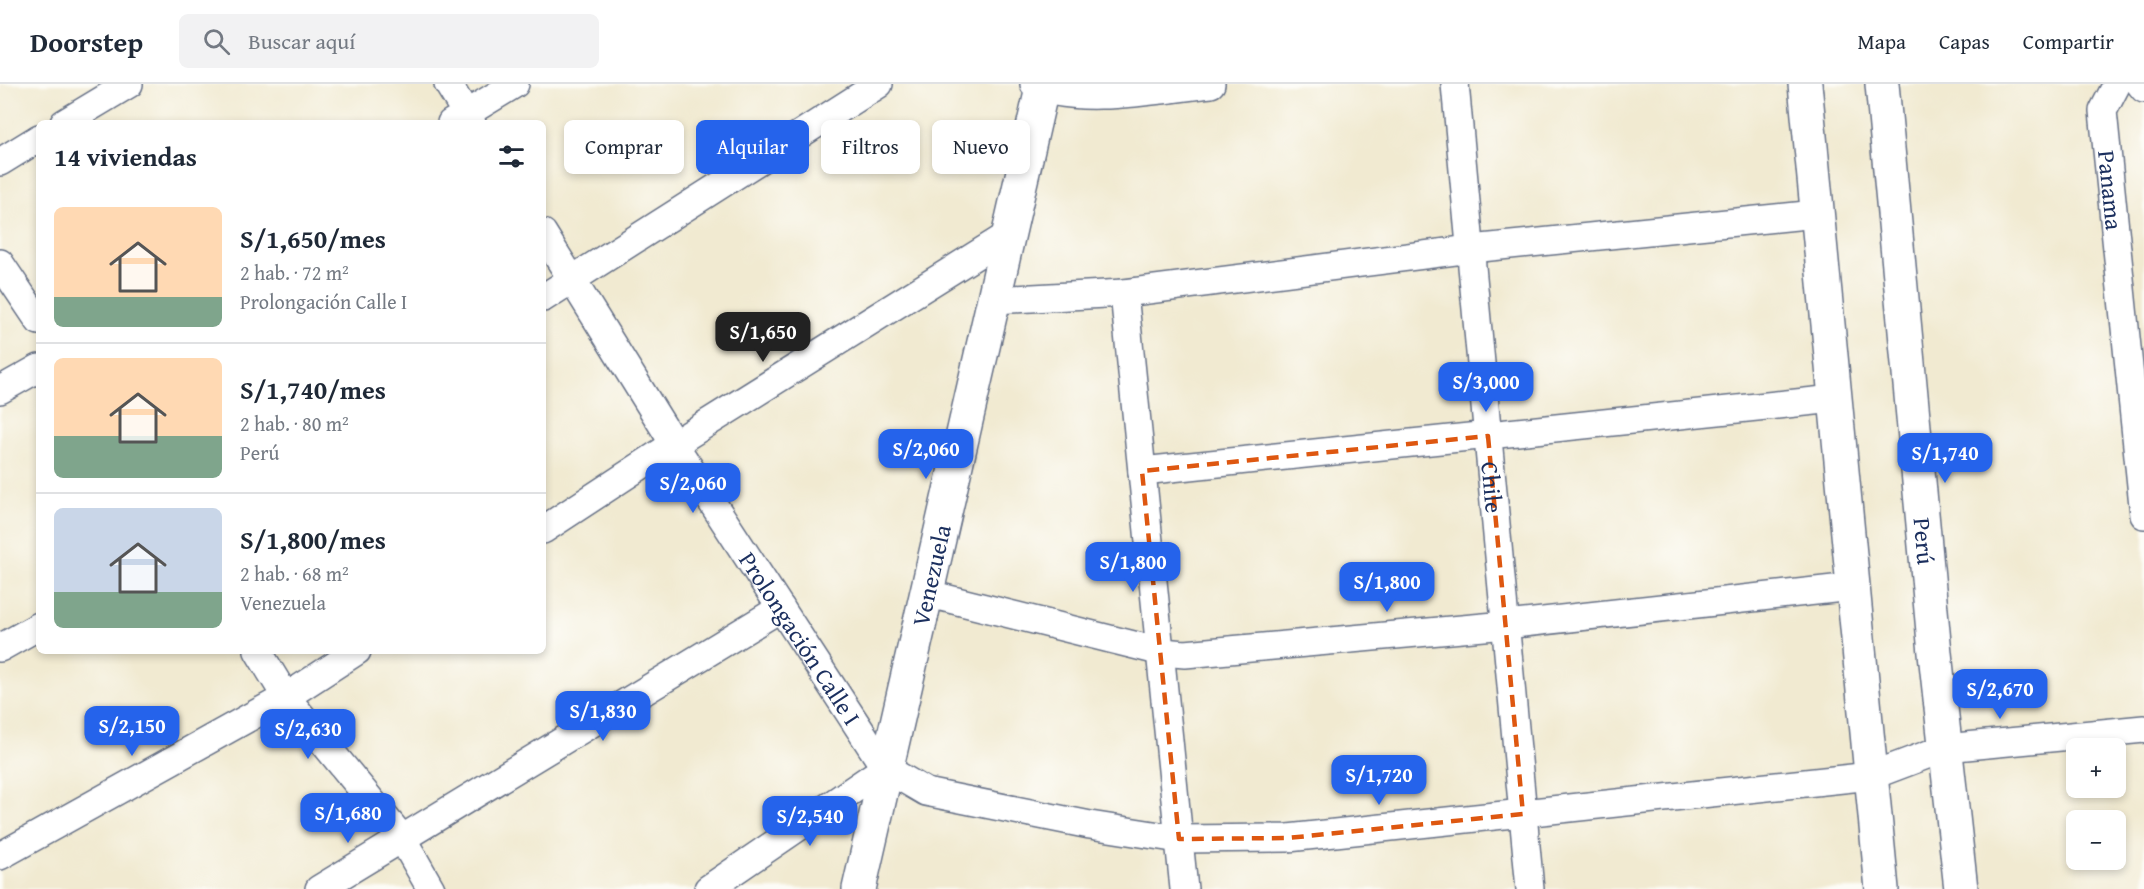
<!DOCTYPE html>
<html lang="es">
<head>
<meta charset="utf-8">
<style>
  body { margin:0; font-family:"Gentium Book Plus",serif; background:#f2f2f3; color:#1f2937; height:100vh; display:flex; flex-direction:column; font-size:22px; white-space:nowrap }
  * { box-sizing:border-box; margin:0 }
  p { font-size:20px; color:#747a83 }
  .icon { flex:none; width:33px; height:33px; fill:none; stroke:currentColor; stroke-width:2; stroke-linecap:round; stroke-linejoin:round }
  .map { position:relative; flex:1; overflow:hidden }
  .sheet { position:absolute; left:36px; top:36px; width:510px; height:534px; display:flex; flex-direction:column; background:#fff; border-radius:9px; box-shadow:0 3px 9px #0003 }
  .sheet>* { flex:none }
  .guide { position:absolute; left:564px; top:36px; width:570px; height:54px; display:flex; gap:12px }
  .fabs { position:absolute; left:2066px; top:654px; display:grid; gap:12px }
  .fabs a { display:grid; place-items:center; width:60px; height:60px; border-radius:9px; background:#fff; box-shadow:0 3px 9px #0003; font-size:30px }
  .price { position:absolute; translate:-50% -51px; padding:0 14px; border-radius:12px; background:#2563eb; color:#fff; font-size:20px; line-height:39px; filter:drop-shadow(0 2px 3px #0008) }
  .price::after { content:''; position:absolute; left:50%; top:36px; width:18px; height:14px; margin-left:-9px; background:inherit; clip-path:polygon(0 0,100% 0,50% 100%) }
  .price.current { background:#222; color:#fff }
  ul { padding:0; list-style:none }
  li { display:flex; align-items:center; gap:18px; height:150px; padding:0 18px }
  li+li { border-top:2px solid #e0e1e3 }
  li span { display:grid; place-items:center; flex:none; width:168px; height:120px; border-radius:9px; color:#555 }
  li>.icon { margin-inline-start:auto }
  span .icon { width:72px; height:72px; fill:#fffc; stroke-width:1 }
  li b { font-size:26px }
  h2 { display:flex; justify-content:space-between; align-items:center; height:72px; padding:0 18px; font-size:26px }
  .tag { padding:0 21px; border-radius:9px; background:#fff; box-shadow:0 3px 9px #0003; font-size:21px; line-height:54px }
  .tag.current { background:#2563eb; color:#fff }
  header { display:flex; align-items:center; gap:36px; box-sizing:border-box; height:84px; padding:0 30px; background:#fff; border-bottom:2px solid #e0e1e3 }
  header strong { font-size:28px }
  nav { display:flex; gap:33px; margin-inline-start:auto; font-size:21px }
  .search { width:420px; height:54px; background:#f2f2f3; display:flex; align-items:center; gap:15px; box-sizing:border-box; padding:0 21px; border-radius:9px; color:#747a83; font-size:22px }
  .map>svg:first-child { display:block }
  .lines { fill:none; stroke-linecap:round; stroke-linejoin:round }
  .street-casing { stroke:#667086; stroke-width:30 }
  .secondary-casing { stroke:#667086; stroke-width:36 }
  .street { stroke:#fff; stroke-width:27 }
  .secondary { stroke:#fff; stroke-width:33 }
  .marked { fill:none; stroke:#de5710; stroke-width:4.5; stroke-dasharray:12 8; stroke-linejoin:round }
  .labels { text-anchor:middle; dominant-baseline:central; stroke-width:6; stroke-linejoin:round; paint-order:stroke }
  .street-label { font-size:24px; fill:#1b2f5e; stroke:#fdfcf7 }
</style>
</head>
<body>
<header>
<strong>Doorstep</strong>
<div class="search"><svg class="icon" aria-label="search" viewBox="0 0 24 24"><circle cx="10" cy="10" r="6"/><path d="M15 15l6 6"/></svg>Buscar aquí</div>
<nav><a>Mapa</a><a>Capas</a><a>Compartir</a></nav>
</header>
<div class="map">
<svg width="2144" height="805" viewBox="0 0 2144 805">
  <rect width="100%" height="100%" fill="#fdfcf7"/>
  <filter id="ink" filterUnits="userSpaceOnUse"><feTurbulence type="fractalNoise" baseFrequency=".0167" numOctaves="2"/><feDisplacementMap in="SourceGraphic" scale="12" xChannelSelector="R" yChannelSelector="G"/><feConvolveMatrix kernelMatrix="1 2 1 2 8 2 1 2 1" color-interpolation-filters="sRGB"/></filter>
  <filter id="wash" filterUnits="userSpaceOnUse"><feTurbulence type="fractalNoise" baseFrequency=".008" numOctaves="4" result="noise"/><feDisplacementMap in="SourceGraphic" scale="24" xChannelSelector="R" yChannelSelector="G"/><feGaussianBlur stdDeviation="1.35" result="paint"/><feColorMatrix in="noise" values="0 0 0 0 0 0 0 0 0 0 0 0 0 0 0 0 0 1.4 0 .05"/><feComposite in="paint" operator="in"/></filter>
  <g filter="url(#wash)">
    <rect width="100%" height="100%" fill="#f1ead1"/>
  </g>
  <g filter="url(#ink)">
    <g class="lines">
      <defs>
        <g id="street">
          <path d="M448 0 472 39"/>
          <path d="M1034 0C1071 23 1168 4 1211 0"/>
          <path id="s1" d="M1455 0 1530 805"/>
          <path id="s2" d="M2117 0 2103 27 2144 431"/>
          <path d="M2140 0 2144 5"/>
          <path d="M64 39 129 0"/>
          <path d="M451 39 515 0"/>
          <path d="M0 78 39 54"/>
          <path id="s3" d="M543 149 674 360 885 684 926 708 1090 741 1179 755 1288 754 1871 692 1945 664 2144 645"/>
          <path d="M0 179 39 237"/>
          <path d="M1124 209 1184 805"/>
          <path d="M543 214 879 0"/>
          <path d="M994 216 1124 209 1471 165 1816 130"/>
          <path d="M0 306 39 284"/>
          <path d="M1142 387 1834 315"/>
          <path d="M543 446 674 360 1008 151"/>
          <path d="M925 509 1162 568 1185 570 1506 541 1852 503"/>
          <path d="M0 564 39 542"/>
          <path d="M258 567 286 613 402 754 431 805"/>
          <path d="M0 772 286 613 357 567"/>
          <path d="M319 805 781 524"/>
          <path d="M708 805 885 684"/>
        </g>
        <g id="secondary">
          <path d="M1805 0 1882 805"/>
          <path id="s4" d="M1882 0 1935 569 1961 805"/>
          <path id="s5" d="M859 805 1043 0"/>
        </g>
      </defs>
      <use href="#street" class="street-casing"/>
      <use href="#secondary" class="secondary-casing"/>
      <use href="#street" class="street"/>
      <use href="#secondary" class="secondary"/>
    </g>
  </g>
  <path class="marked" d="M1488 352 1523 730 1288 754 1179 755 1142 387Z"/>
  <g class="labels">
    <g class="street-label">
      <text stroke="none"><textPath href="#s2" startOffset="110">Panama</textPath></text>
      <text stroke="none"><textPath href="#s1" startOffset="405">Chile</textPath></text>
      <text stroke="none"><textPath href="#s4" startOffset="459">Perú</textPath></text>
      <text stroke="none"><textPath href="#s5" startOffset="322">Venezuela</textPath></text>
      <text stroke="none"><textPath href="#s3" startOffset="480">Prolongación Calle I</textPath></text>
    </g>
  </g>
</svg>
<div class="fabs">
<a>+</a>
<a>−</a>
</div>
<b class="price current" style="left:763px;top:279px">S/1,650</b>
<b class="price" style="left:1486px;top:329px">S/3,000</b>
<b class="price" style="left:926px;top:396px">S/2,060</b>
<b class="price" style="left:1945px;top:400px">S/1,740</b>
<b class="price" style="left:693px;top:430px">S/2,060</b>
<b class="price" style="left:1133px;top:509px">S/1,800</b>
<b class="price" style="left:1387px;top:529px">S/1,800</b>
<b class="price" style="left:2000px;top:636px">S/2,670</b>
<b class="price" style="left:603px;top:658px">S/1,830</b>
<b class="price" style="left:132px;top:673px">S/2,150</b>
<b class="price" style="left:308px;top:676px">S/2,630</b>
<b class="price" style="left:1379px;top:722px">S/1,720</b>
<b class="price" style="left:348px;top:760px">S/1,680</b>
<b class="price" style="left:810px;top:763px">S/2,540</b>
<div class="guide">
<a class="tag">Comprar</a>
<a class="tag current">Alquilar</a>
<a class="tag">Filtros</a>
<a class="tag">Nuevo</a>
</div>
<section class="sheet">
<h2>14 viviendas<svg class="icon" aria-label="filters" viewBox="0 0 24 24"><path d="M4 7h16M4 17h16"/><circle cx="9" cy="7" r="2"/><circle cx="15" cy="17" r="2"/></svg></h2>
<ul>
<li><span style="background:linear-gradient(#ffd9b3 75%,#7fa58c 0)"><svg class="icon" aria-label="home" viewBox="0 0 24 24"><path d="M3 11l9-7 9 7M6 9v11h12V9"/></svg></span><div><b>S/1,650/mes</b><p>2 hab. · 72 m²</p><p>Prolongación Calle I</p></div></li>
<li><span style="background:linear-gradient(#ffd9b3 65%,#7fa58c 0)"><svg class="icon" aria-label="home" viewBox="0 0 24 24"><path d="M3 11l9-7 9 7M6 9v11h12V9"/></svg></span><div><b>S/1,740/mes</b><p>2 hab. · 80 m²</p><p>Perú</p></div></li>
<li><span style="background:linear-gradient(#c9d6e8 70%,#7fa58c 0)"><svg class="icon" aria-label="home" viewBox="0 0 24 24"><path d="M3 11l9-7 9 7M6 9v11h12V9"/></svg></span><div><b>S/1,800/mes</b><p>2 hab. · 68 m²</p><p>Venezuela</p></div></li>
</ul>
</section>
</div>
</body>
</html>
